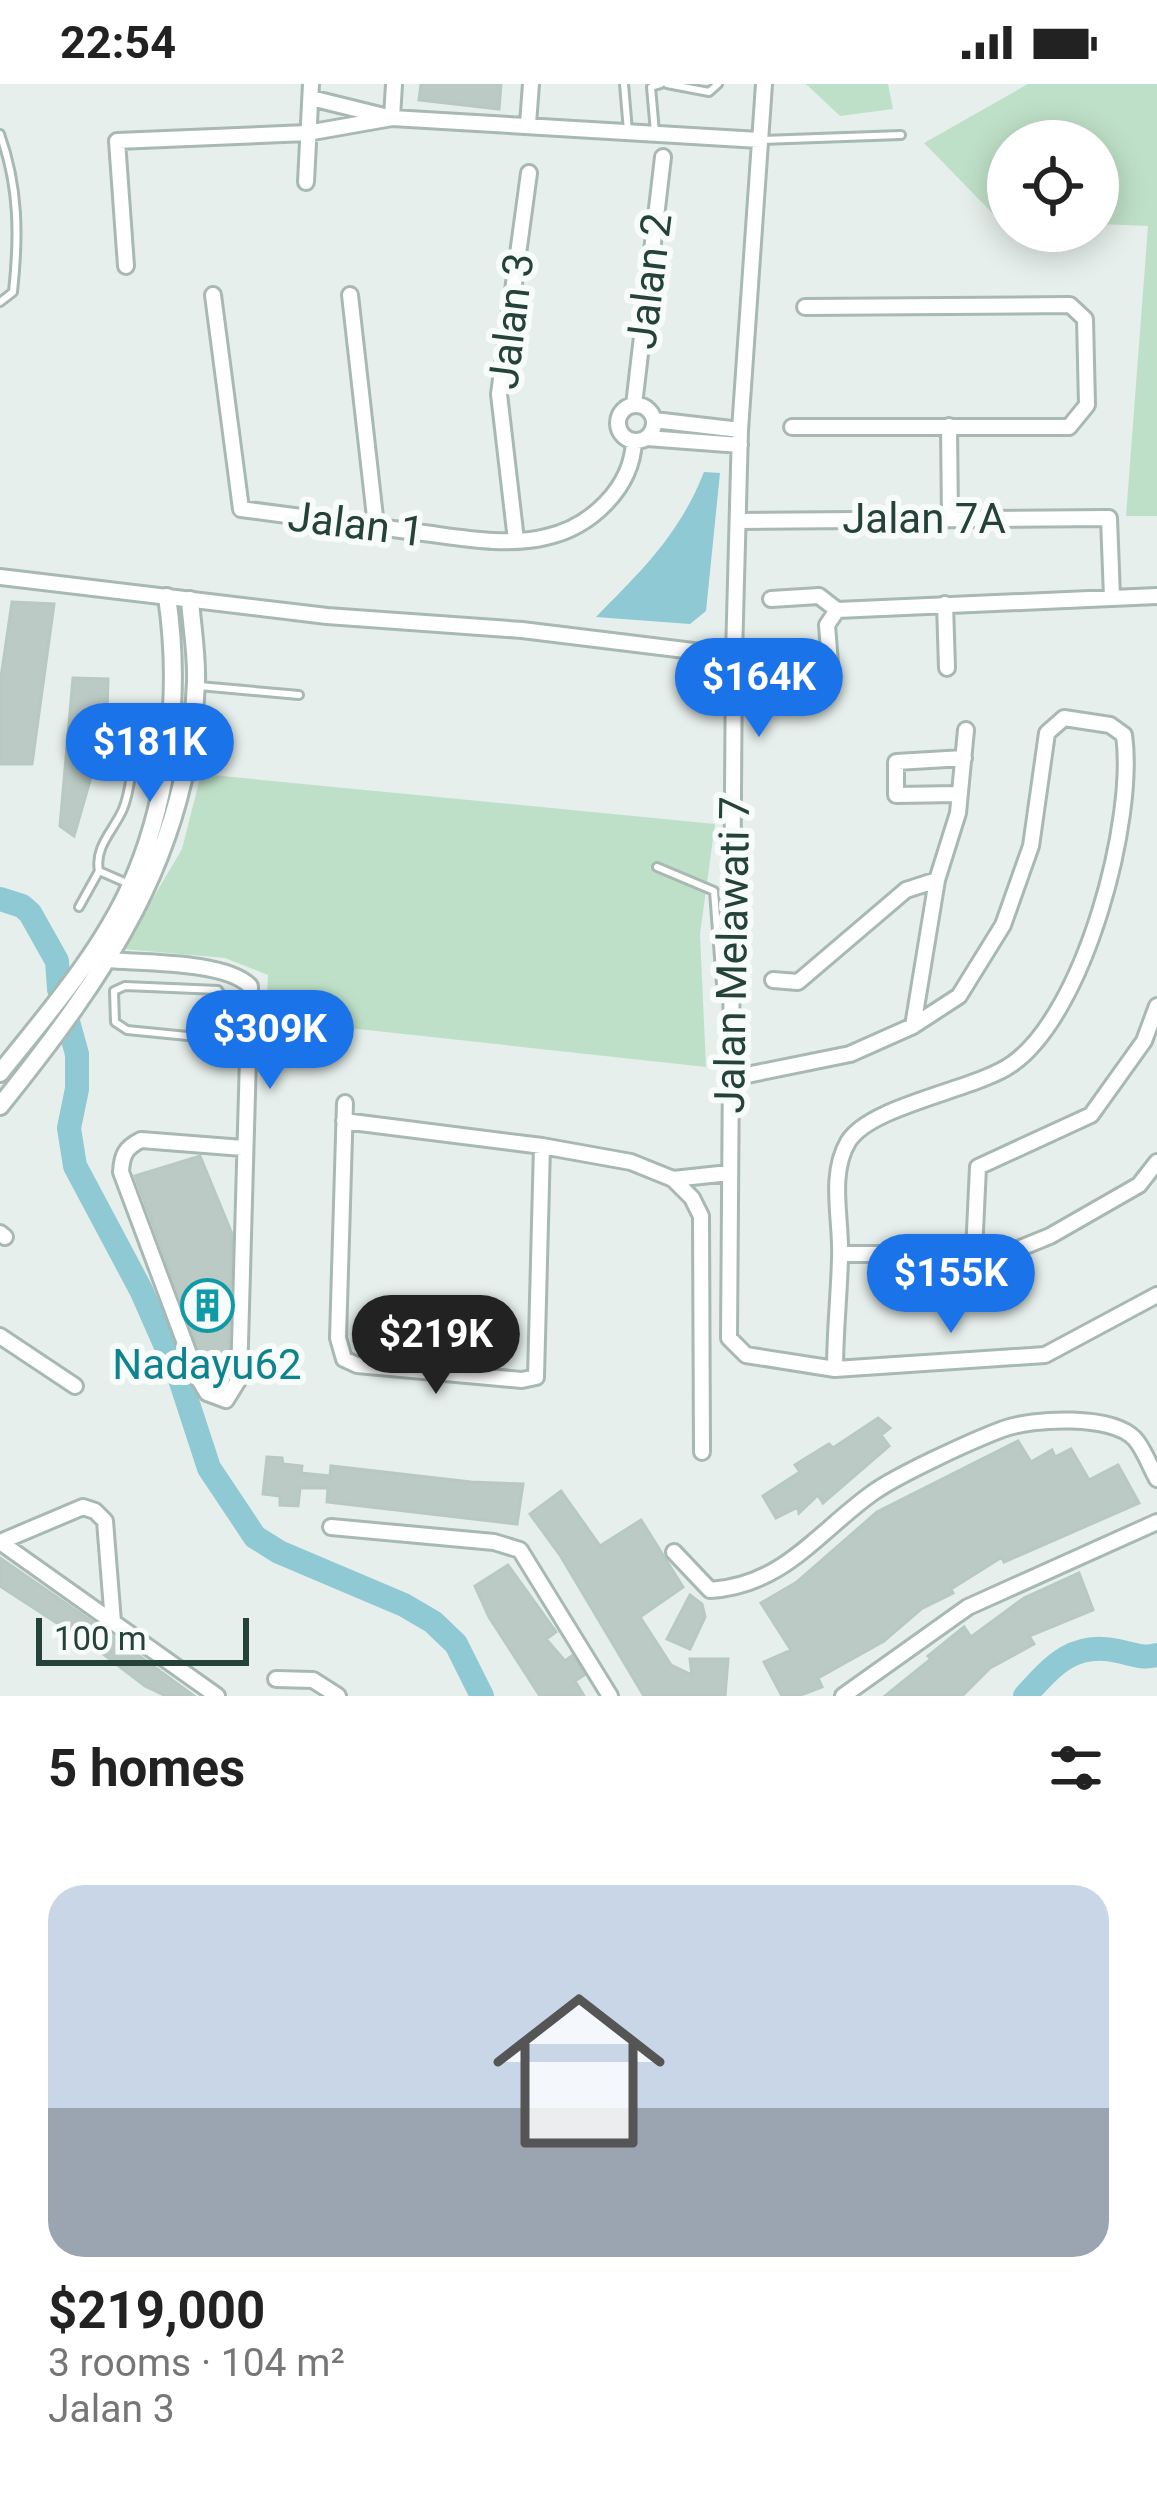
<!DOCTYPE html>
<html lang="en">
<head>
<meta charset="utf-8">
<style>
  body { margin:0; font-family:Roboto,sans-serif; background:#f2f2f2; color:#222; height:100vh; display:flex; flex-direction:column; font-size:45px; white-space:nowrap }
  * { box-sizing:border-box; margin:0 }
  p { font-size:39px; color:#767676 }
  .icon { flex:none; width:66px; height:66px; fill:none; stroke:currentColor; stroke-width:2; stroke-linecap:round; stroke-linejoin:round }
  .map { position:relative; height:1612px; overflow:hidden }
  .drawer { display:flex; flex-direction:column; background:#fff; flex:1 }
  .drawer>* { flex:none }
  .buttons { position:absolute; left:987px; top:36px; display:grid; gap:24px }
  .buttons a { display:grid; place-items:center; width:132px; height:132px; border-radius:50%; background:#fff; box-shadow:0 6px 30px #0003; font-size:60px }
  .scale { position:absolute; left:36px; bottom:30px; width:213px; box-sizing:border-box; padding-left:12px; border:6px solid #24423a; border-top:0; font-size:33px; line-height:42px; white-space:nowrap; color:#24423a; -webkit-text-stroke:9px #f7fbf9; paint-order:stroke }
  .price { position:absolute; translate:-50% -102px; padding:0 27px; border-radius:42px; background:#1a73e8; color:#fff; font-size:39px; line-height:78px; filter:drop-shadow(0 3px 6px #0008) }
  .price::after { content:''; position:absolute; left:50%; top:72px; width:36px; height:27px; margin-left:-18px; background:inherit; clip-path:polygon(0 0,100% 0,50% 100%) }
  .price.on { background:#222; color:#fff }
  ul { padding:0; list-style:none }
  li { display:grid; align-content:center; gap:24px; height:636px; padding:0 48px }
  li span { display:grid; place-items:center; height:372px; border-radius:36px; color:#555 }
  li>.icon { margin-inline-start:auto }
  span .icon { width:216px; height:216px; fill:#fffc; stroke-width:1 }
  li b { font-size:51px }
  h2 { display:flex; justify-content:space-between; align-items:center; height:144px; padding:0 48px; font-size:51px }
  .status { display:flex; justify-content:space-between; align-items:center; height:84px; padding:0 60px; background:#fff; direction:ltr }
  .status svg { height:33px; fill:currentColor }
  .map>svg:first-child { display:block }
  .green { fill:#bfe0c8 }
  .water { fill:#8ec9d4 }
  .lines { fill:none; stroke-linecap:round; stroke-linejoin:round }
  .river { stroke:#8ec9d4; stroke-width:24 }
  .building { fill:#bbcac4; stroke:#b8c9c2; stroke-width:3 }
  .service-casing { stroke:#a8b8b2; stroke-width:12 }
  .minor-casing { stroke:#a8b8b2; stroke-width:20 }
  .tertiary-casing { stroke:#a8b8b2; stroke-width:22 }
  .service { stroke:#fff; stroke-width:6 }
  .minor { stroke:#fff; stroke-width:14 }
  .tertiary { stroke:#fff; stroke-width:16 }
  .labels { text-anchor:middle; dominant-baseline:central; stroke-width:12; stroke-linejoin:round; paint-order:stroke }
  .street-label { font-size:42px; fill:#24423a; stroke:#f7fbf9 }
  .culture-label { font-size:42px; fill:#0d838f; stroke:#f7fbf9 }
</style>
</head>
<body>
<div class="status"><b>22:54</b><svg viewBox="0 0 49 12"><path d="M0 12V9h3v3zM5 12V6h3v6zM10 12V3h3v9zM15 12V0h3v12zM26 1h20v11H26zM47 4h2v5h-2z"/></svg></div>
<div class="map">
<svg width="1157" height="1612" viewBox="0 0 1157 1612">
  <rect width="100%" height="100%" fill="#e6efeb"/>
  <path class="green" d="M806 0H888L893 25 840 32Z
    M1028 0H1157V432H1126L1148 142 1098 140V57H1008V137H1000L924 59Z
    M201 690 715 740 700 850 706 983 266 935 268 891 225 874 123 865 182 765Z"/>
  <path class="water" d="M704 388 720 389 706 527 690 540 596 533C643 485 679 451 704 388Z"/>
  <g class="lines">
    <path class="river" d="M0 815 22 822 30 829 57 877 59 905 77 970V1005L69 1044 75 1082 141 1206 179 1292 209 1384 255 1453 279 1468 404 1521 433 1538 456 1560 482 1612
      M1025 1612C1053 1581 1074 1557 1118 1567 1132 1570 1143 1575 1157 1571"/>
  </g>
  <path class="building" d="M421 0H501L499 25 419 16Z
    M12 518 54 520 32 680H0V600Z
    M73 594 108 595 107 628 103 634 106 641 74 752 60 742Z
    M200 1072 232 1150 228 1283 208 1289 135 1092Z
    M878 1334 890 1344 881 1351 889 1362 823 1419 818 1411 799 1429 798 1423 776 1434 763 1412 800 1388 795 1381 829 1360 833 1364Z
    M1018 1357 1031 1378 1052 1366 1055 1373 1071 1365 1089 1396 1118 1381 1139 1419 1004 1478 1002 1473 951 1505 953 1509 921 1525 884 1557 818 1594 822 1603 798 1612H782L764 1578 791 1566 761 1519 797 1498 877 1428Z
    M267 1373 282 1374 283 1380 302 1382 301 1389 330 1392 331 1382 471 1398 523 1400 517 1440 327 1418 328 1404H300L298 1422 280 1421V1412L263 1410Z
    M561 1407 600 1462 641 1436 683 1503 640 1533 671 1581 692 1591 690 1575H728L725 1612H644L560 1471 530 1430Z
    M0 1474 97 1541 194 1612H166L145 1602 94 1563 0 1502Z
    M508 1481 556 1548 546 1555 565 1577 572 1572 584 1591 575 1597 584 1612H540L489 1533 475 1502Z
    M1079 1489 1093 1526 1029 1552 1034 1560 990 1584 962 1612H885L931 1575 928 1572 964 1543 971 1553 1024 1514Z
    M690 1511 702 1520 705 1533 690 1565 667 1555Z"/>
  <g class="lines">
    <defs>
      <path id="service" d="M624 0 628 47
        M667 0 709 8 718 0
        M655 48 651 3 661 0
        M0 50C19 103 19 152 13 208L0 218
        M761 56 901 51
        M199 602 299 611
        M110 635 167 637
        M136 673 162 678
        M657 783 714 807 721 900 728 912
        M99 787 129 800
        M79 823 99 787C94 763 114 746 123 725 133 701 130 669 145 649L166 646
        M222 955 225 917 218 906 125 902 114 907 115 938 127 946 248 958"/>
      <path id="minor" d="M764 0 740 346 734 572 729 1254 746 1271 835 1285 1045 1271 1157 1211
        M311 14 388 33
        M392 34 394 0
        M528 40 531 0
        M306 98 311 0
        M126 182 117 57 307 49 392 34 759 56
        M213 211 241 425C299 433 358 440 416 448 458 453 505 463 546 453 591 443 632 404 634 357
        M350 211 376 442
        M618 339a18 18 0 1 1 36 0a18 18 0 1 1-36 0Z
        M634 321 663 73
        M654 336 740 346
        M949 342 950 434
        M792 343H1069L1087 321 1085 235 1070 221 805 223
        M647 354 740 361
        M739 437 1109 434 1112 513
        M516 456 499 310 529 89
        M0 493 327 532 522 546 734 572
        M771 515 819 512 837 526
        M945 520 947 584
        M837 526 1157 512
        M831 592 827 541 837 526
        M958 710 896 711V678L964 674
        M108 876C144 879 226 877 250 902L239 1295 226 1316 207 1309 198 1294 121 1088C122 1071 125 1064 141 1056L243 1064
        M773 896 798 898 906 806 937 796
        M913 942 937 796 958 729 966 646
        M732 994 850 970 913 942 959 912 1003 841 1031 762 1047 649 1064 634 1110 641 1124 651C1136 735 1085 929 1012 980 976 1006 870 1021 848 1058 828 1092 842 1137 840 1175 839 1212 835 1248 835 1285
        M345 1019 338 1254 344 1275 357 1281 522 1296 536 1293 542 1062
        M344 1037 542 1062 631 1078 673 1095 692 1114 701 1132 702 1368
        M673 1095 729 1089
        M0 1149 5 1153
        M974 1168 978 1083 1091 1031 1144 957 1157 922
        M841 1170H946L1018 1165 1050 1152 1139 1101 1157 1078
        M0 1252 75 1302
        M331 1443 494 1458 520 1466 610 1612
        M0 1458 217 1612
        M0 1458 83 1423 95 1427 105 1437 113 1538
        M674 1468 710 1506C783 1501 815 1451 871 1410 897 1391 971 1357 1003 1345 1033 1334 1112 1330 1135 1355 1144 1365 1150 1383 1157 1395
        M276 1595 313 1596 338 1612
        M843 1612 968 1523 1157 1438"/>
      <path id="tertiary" d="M0 989C47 930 100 870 131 801 170 714 181 606 167 513
        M0 1022C105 891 189 772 196 598 197 571 192 543 190 516"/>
    </defs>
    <use href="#service" class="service-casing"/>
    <use href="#minor" class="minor-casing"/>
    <use href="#tertiary" class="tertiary-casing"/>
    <use href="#service" class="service"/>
    <use href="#minor" class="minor"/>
    <use href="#tertiary" class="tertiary"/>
  </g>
  <defs>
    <symbol id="building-ring" viewBox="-11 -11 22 22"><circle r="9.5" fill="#f7fbf9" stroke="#0f9aa8" stroke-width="1.5"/><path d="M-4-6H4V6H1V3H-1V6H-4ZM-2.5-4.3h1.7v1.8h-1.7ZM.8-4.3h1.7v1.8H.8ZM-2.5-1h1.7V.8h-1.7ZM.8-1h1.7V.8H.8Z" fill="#0f9aa8"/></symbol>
  </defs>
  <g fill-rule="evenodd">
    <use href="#building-ring" x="178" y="1192" width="59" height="59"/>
  </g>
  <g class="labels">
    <g class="street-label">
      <text transform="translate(649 197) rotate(-83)">Jalan 2</text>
      <text transform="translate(511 237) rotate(-83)">Jalan 3</text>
      <text x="924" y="434">Jalan 7A</text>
      <text transform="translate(356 440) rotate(7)">Jalan 1</text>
      <text transform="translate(732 871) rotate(-89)">Jalan Melawati 7</text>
    </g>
    <g class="culture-label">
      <text x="207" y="1280">Nadayu62</text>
    </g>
  </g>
</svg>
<div class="buttons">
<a><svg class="icon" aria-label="locate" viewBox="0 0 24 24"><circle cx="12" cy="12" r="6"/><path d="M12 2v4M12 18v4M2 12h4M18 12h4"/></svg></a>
</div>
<div class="scale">100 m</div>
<b class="price" style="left:759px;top:656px">$164K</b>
<b class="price" style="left:150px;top:721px">$181K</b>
<b class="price" style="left:270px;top:1008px">$309K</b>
<b class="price" style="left:951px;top:1252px">$155K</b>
<b class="price on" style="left:436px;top:1313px">$219K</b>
</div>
<section class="drawer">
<h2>5 homes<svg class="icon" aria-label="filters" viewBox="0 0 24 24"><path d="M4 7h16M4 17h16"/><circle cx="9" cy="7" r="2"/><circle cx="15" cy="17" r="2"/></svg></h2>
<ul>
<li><span style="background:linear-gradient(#c9d6e8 60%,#9aa5b1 0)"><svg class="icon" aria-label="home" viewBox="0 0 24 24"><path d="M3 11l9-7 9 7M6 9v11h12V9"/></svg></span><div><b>$219,000</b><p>3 rooms · 104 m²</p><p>Jalan 3</p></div></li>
</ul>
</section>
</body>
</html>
